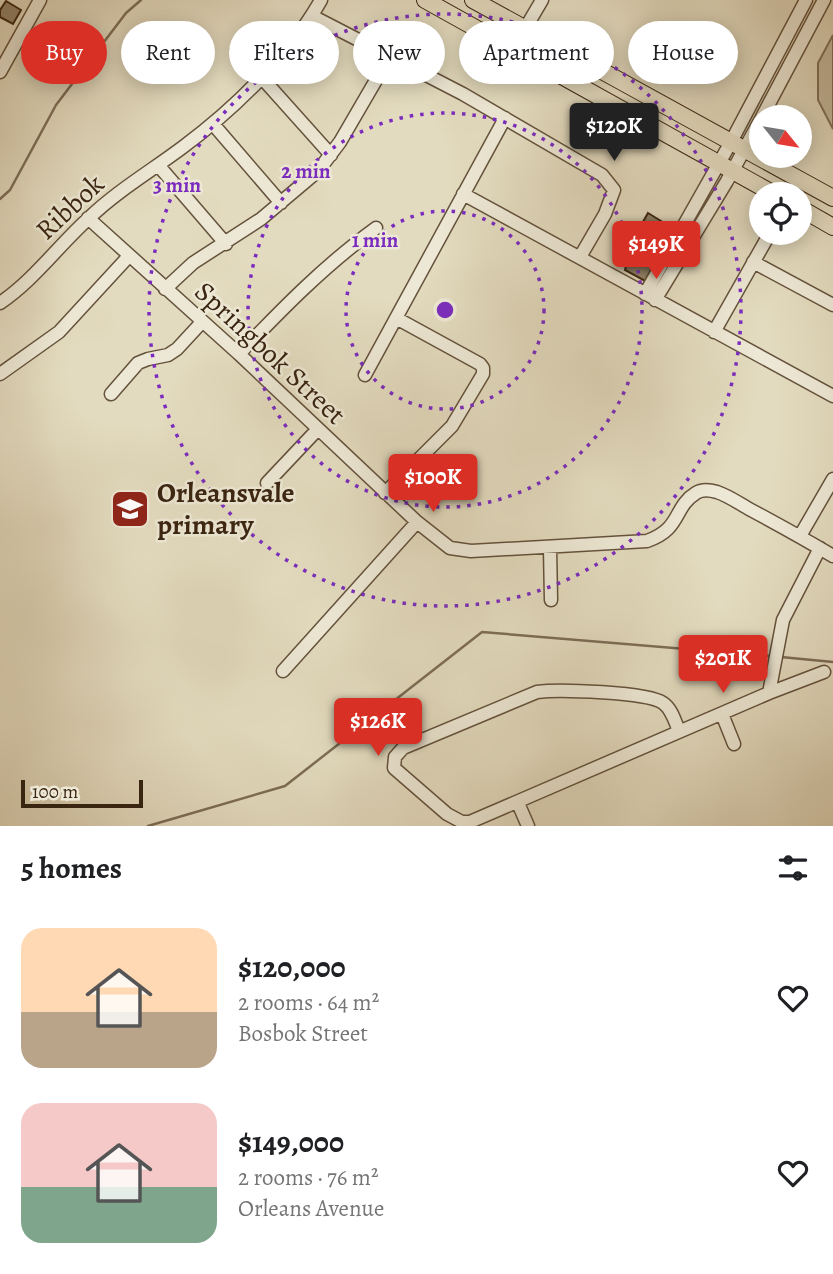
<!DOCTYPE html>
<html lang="en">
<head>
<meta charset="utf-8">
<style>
  body { margin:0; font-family:Alegreya,serif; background:#f6f6f6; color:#202124; height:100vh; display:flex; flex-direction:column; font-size:26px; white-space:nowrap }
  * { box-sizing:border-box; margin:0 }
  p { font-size:23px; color:#757577 }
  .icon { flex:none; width:38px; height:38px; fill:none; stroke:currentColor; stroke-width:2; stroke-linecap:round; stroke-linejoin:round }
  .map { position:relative; height:826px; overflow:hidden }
  .panel { display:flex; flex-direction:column; background:#fff; flex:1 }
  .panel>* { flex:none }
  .banner { position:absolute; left:21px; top:21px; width:791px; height:63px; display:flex; gap:14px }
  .needle { width:46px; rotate:120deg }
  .controls { position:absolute; left:749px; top:105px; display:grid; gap:14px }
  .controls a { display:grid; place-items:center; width:63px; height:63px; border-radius:50%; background:#fff; box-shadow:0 4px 18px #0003; font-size:35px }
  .scale { position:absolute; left:21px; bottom:18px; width:122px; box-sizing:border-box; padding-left:7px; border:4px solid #3a2511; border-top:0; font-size:19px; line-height:24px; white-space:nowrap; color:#3a2511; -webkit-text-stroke:5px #ede8d5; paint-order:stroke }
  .price { position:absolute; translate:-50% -60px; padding:0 16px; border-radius:7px; background:#d93025; color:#fff; font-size:23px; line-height:46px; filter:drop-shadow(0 2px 4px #0008) }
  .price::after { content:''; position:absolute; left:50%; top:42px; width:21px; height:16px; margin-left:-10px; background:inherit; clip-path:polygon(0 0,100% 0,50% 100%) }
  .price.selected { background:#222; color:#fff }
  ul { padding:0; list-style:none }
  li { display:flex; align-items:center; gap:21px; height:175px; padding:0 21px }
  li span { display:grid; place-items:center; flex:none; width:196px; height:140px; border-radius:21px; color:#555 }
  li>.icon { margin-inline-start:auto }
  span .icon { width:84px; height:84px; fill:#fffc; stroke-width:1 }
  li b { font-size:30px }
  h2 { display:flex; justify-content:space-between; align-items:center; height:84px; padding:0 21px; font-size:30px }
  .pill { padding:0 24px; border-radius:32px; background:#fff; box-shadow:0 4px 18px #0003; font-size:24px; line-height:63px }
  .pill.selected { background:#d93025; color:#fff }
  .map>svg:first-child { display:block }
  .green { fill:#c6bca1; stroke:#807059; stroke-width:2 }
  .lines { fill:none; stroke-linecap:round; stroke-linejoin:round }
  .stream { stroke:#7d6d56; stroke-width:2.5 }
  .building { fill:#92846b; stroke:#3a2511; stroke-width:2 }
  .minor-casing { stroke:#64523c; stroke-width:15 }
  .major-casing { stroke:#3a2511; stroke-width:18 }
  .minor { stroke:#ede8d5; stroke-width:12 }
  .major { stroke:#e3dbbf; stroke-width:16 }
  .ring { fill:none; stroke:#7b2cbf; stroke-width:3.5; stroke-dasharray:3.5 7 }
  .labels { text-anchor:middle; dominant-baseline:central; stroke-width:5; stroke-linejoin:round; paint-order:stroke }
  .street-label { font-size:28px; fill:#3a2511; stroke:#ede8d5 }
  .poi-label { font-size:28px; font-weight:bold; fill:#3a2511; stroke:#ede8d5; text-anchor:start }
  .centre { fill:#7b2cbf; stroke:#ede8d5; stroke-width:3.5 }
  .ring-label { font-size:21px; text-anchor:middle; font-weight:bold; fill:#7b2cbf; stroke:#ede8d5; stroke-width:5; stroke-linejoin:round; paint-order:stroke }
</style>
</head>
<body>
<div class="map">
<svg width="833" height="826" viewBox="0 0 833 826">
  <rect width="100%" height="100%" fill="#e3dbbf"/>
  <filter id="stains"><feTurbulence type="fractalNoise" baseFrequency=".00286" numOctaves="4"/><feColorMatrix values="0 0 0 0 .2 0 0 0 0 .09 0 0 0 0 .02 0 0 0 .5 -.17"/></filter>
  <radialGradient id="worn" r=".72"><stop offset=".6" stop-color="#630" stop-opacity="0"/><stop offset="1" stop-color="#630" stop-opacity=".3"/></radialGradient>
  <path class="green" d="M833 35V129L818 100V63Z"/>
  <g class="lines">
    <path class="stream" d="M0 199 10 190 56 105 126 13 141 0
      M781 657 833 662
      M148 826 285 786 482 632 771 656"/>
  </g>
  <path class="building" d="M6 1 21 10 13 24 0 17V10Z
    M648 213 674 229 645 281 625 270 626 266 620 263Z"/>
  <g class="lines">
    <defs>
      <path id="minor" d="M312 16 463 94 602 175 614 190 605 214 580 257
        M525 29 542 0
        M237 50 331 155
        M0 72 40 0
        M762 117 824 0
        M213 124 281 203
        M158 165 226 244
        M463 194 833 396
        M88 218 239 354 417 522 450 548 471 551 647 541C682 529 673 507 696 493 702 489 710 490 717 492 729 496 740 504 751 510 779 525 806 540 833 556
        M753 262 833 305
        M165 289 193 263 261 219 318 171 340 142 390 56
        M645 294 731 142 806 0
        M655 300 727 181 761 119
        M0 303C34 280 58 246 89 218 117 191 151 171 183 147 233 110 290 55 321 0
        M714 332 770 233
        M239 354C282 309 325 265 376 228
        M0 374 59 332 129 256
        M365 375 505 118
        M111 394 138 363 148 359 168 355 177 349 202 322
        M267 483 317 430
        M385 493 452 426 483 374V368L480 364 396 318
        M800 536 833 479
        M550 548 551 600
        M283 671 417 522
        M769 693 824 672
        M722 714 734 744
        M679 731C675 722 672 709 663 703 648 692 558 689 537 692L403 748 395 757 394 768 447 814 462 822H470L769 693 783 620 820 548
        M518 803 528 826"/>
      <path id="major" d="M425 0 774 194
        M473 0 833 198
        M800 208 833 227"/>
    </defs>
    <use href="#minor" class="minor-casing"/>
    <use href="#major" class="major-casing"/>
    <use href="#minor" class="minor"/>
    <use href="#major" class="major"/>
  </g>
  <g class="ring">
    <circle cx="445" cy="310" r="99"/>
    <circle cx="445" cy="310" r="197"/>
    <circle cx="445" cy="310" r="296"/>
  </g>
  <defs>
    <symbol id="school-square" viewBox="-11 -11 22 22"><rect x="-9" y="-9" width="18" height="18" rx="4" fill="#8f2418" stroke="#ede8d5"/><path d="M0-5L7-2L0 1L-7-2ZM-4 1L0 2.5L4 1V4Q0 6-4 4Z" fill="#fff"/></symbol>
  </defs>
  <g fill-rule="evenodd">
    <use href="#school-square" x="108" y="487" width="44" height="44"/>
  </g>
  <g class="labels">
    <g class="street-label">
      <text transform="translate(70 207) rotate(-43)">Ribbok</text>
      <text transform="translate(270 353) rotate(43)">Springbok Street</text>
    </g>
    <g class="poi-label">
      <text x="157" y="493">Orleansvale<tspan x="157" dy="32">primary</tspan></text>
    </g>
  </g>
  <circle cx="445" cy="310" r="10" class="centre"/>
  <g class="ring-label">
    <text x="306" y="178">2 min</text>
    <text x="177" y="192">3 min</text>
    <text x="375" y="247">1 min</text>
  </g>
  <rect width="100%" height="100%" filter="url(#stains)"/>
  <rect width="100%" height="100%" fill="url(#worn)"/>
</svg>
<div class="controls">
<a><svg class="needle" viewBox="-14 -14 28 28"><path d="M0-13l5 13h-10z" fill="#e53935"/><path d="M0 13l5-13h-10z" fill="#757577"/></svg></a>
<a><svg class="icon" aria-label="locate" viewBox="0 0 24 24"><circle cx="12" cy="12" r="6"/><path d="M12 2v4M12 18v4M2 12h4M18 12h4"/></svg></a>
</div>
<div class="scale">100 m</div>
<b class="price selected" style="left:614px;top:163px">$120K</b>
<b class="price" style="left:656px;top:281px">$149K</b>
<b class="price" style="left:433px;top:514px">$100K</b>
<b class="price" style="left:723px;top:695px">$201K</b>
<b class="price" style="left:378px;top:758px">$126K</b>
<div class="banner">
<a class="pill selected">Buy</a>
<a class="pill">Rent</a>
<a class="pill">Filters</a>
<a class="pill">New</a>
<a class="pill">Apartment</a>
<a class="pill">House</a>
</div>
</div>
<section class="panel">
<h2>5 homes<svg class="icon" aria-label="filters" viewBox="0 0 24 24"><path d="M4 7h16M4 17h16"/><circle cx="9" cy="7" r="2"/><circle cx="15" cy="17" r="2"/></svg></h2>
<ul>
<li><span style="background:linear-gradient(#ffd9b3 60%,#b9a48a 0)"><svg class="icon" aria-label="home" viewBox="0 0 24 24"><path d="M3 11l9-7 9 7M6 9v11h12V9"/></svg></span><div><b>$120,000</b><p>2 rooms · 64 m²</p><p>Bosbok Street</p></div><svg class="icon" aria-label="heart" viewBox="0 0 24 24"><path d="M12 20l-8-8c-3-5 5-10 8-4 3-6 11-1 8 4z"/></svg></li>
<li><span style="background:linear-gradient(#f6c9c9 60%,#7fa58c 0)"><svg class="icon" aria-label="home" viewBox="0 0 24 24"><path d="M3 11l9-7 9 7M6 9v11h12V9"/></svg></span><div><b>$149,000</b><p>2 rooms · 76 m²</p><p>Orleans Avenue</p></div><svg class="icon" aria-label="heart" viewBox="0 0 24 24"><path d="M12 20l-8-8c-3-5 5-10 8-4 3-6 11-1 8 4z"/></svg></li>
</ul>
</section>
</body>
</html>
